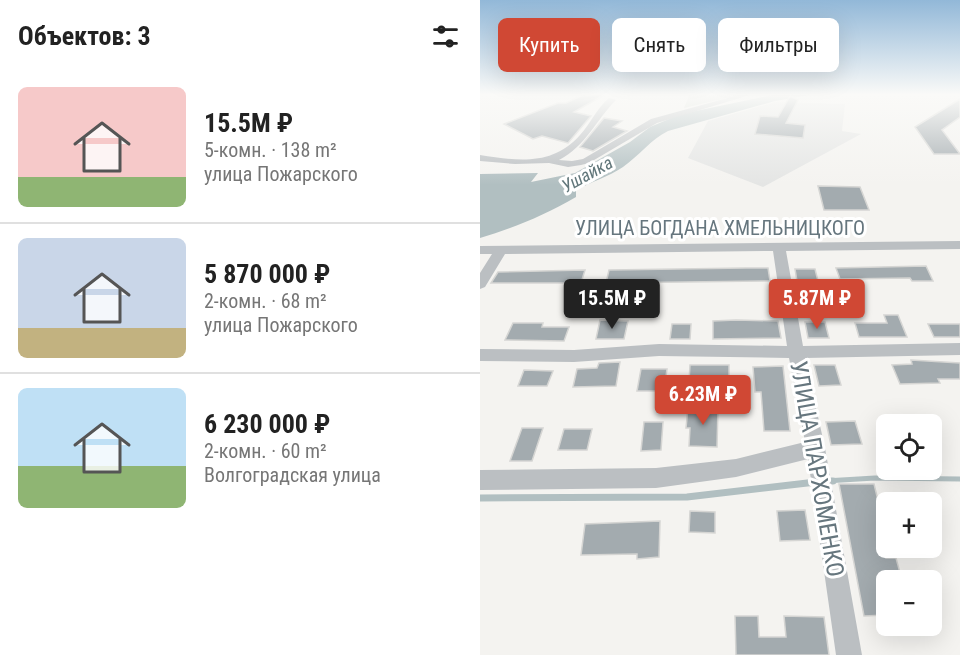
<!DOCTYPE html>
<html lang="ru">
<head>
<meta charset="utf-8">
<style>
  body { margin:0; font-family:"Roboto Condensed",sans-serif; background:#f2f2f2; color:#222; height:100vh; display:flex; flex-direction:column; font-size:22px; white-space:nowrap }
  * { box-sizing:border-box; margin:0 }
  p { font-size:20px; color:#767676 }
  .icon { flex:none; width:33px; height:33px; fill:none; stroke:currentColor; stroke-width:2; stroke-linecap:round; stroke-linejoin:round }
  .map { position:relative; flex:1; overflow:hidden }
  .sheet { display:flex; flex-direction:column; background:#fff; width:480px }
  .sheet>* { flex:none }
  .banner { position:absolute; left:18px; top:18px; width:372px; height:54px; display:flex; gap:12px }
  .buttons { position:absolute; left:396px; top:414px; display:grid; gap:12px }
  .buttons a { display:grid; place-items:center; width:66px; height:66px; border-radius:9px; background:#fff; box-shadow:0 6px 24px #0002; font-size:30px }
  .price { position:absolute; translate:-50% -51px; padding:0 14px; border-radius:6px; background:#d04834; color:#fff; font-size:20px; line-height:39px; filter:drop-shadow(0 2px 3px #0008) }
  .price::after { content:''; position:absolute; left:50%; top:36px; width:18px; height:14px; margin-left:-9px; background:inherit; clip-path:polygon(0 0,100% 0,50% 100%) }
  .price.on { background:#222; color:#fff }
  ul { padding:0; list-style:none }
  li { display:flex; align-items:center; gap:18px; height:150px; padding:0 18px }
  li+li { border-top:2px solid #e0e0e0 }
  li span { display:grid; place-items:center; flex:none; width:168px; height:120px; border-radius:9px; color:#555 }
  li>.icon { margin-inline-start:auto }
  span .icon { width:72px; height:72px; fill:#fffc; stroke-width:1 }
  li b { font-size:26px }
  h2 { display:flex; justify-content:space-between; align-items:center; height:72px; padding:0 18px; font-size:26px }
  .pill { padding:0 21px; border-radius:9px; background:#fff; box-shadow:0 6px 24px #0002; font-size:21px; line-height:54px }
  .pill.on { background:#d04834; color:#fff }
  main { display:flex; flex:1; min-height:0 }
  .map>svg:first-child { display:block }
  .built { fill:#e4e5e4 }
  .green { fill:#d4d8d0 }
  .water { fill:#b1bfc1 }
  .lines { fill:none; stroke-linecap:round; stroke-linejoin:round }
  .stream-far1 { stroke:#b1bfc1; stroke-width:5 }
  .stream { stroke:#b1bfc1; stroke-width:7 }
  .building { fill:#a3abaf; stroke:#d5d5d3; stroke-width:1.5 }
  .minor { fill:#bbbfc2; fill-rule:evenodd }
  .labels { text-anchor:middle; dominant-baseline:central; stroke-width:6; stroke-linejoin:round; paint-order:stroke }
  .far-water-label { font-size:18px; font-style:italic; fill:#62777b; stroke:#fff }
  .street-label { font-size:20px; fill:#66767e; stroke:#fff }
  .near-street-label { font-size:24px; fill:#66767e; stroke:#fff }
</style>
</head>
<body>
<main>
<section class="sheet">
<h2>Объектов: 3<svg class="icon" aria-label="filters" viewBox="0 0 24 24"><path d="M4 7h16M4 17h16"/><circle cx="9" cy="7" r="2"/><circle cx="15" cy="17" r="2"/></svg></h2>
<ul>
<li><span style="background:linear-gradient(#f6c9c9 75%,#8fb573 0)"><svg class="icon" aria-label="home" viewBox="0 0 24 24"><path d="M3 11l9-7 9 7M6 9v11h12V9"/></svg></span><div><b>15.5M ₽</b><p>5-комн. · 138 m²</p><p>улица Пожарского</p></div></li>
<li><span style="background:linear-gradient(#c9d6e8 75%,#c2b280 0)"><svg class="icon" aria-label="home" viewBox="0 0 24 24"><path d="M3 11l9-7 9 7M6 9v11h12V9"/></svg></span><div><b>5 870 000 ₽</b><p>2-комн. · 68 m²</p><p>улица Пожарского</p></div></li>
<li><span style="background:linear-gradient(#bfe0f5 65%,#8fb573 0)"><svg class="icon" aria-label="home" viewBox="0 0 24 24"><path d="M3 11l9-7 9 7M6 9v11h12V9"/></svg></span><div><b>6 230 000 ₽</b><p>2-комн. · 60 m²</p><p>Волгоградская улица</p></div></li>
</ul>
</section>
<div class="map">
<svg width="480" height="655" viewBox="0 0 480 655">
  <rect width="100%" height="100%" fill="#f4f3f0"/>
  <path class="built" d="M296 102 365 104 362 131 381 134 283 187 208 158 228 121Z"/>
  <path class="green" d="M204 94H263L204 108 209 96Z"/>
  <path class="water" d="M297 94H335L295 101 188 131C171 139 159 156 143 167 128 177 111 182 96 190V197C65 215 34 228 0 238V174L58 173 51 182 95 173 150 142 170 127 201 114Z"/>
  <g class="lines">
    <path class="stream-far1" d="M345 481 395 478 480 479"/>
    <path class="stream" d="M345 481H353
      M0 498 207 497 336 482"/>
  </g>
  <path class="building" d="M105 94H126L94 112 111 116 88 143 62 136 53 139 24 124 78 103H86Z
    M310 96 318 100 306 123 325 125 323 138 275 134 280 116 298 117Z
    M480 99V117L462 130 480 154H454L435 127Z
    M124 118 142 121 133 127 147 131 113 151 100 147Z
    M338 186 380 187 389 210H344Z
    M446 266 453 281H432L430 278 360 279 356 268Z
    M266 268H288L290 281 126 283 129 270Z
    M315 269H335L338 281H317Z
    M105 270 101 283H11L18 272Z
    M404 315H418L427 337H379L375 323H407Z
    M120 320 148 321 144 339H116Z
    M256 320 298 321 301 338 233 339V321Z
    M325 322H345L349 338H328Z
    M33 323H63L62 327H89L84 341 25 340Z
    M192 324H211L210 339H190Z
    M448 324H480V337H454Z
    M431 360 480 363V379H458L460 383 420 384 412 365 432 364Z
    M140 362 136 386 93 387 97 369 117 368 119 363Z
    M210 365H249V382H209Z
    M334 365H355L361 385 339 386Z
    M303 366 310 431H284L281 392H275L273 367Z
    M161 369H187L184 391H157Z
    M44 370 73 371 67 386H38Z
    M223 407H238L237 447 209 446 210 428H206L208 408Z
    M375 421 382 444 351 445 346 422Z
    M164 422H183L181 450 161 451Z
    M42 428H63L52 461H30Z
    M84 429H112L107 450H78Z
    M359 484H394L406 533V558H416L422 580H406V615L384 616Z
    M325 510 330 540 300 541 297 511Z
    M210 511 235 512V533L209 532Z
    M180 521 179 557 157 559V554L101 555 105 524Z
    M255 616H278L279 637H306L304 616 344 617 349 655H256Z"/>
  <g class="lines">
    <path class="minor" d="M262 94H273L177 123 109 163 101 165 88 167 69 163 35 164 0 161V155C38 161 73 166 100 135 111 123 116 109 129 98L136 100C116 120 106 146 79 160L92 161 103 159 171 119Z
      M480 241V249L306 251 323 346 480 343V355L325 358 345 448 382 655H356L328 459 256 477 176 488 0 490V470L176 468 256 459 325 442 309 358 179 356 94 362 0 361V349L94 350 179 344 307 346 293 251 25 254 5 287 0 289V273L12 254H0V246Z"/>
  </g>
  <linearGradient id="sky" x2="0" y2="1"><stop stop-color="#92b8d8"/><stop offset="0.51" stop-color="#fafaf8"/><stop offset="1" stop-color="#fafaf8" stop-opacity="0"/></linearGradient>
  <rect width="480" height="185" fill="url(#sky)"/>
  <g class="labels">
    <g class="far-water-label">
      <text transform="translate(107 174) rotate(-29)">Ушайка</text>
    </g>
    <g class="street-label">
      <text x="240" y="228">УЛИЦА БОГДАНА ХМЕЛЬНИЦКОГО</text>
    </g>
    <g class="near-street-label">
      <text transform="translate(337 469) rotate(80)">УЛИЦА ПАРХОМЕНКО</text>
    </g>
  </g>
</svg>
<div class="buttons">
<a><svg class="icon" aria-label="locate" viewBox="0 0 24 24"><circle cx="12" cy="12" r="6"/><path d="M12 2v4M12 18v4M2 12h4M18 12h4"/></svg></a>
<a>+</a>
<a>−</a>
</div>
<b class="price on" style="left:132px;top:330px">15.5M ₽</b>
<b class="price" style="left:337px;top:330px">5.87M ₽</b>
<b class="price" style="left:223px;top:426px">6.23M ₽</b>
<div class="banner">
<a class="pill on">Купить</a>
<a class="pill">Снять</a>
<a class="pill">Фильтры</a>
</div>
</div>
</main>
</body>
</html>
